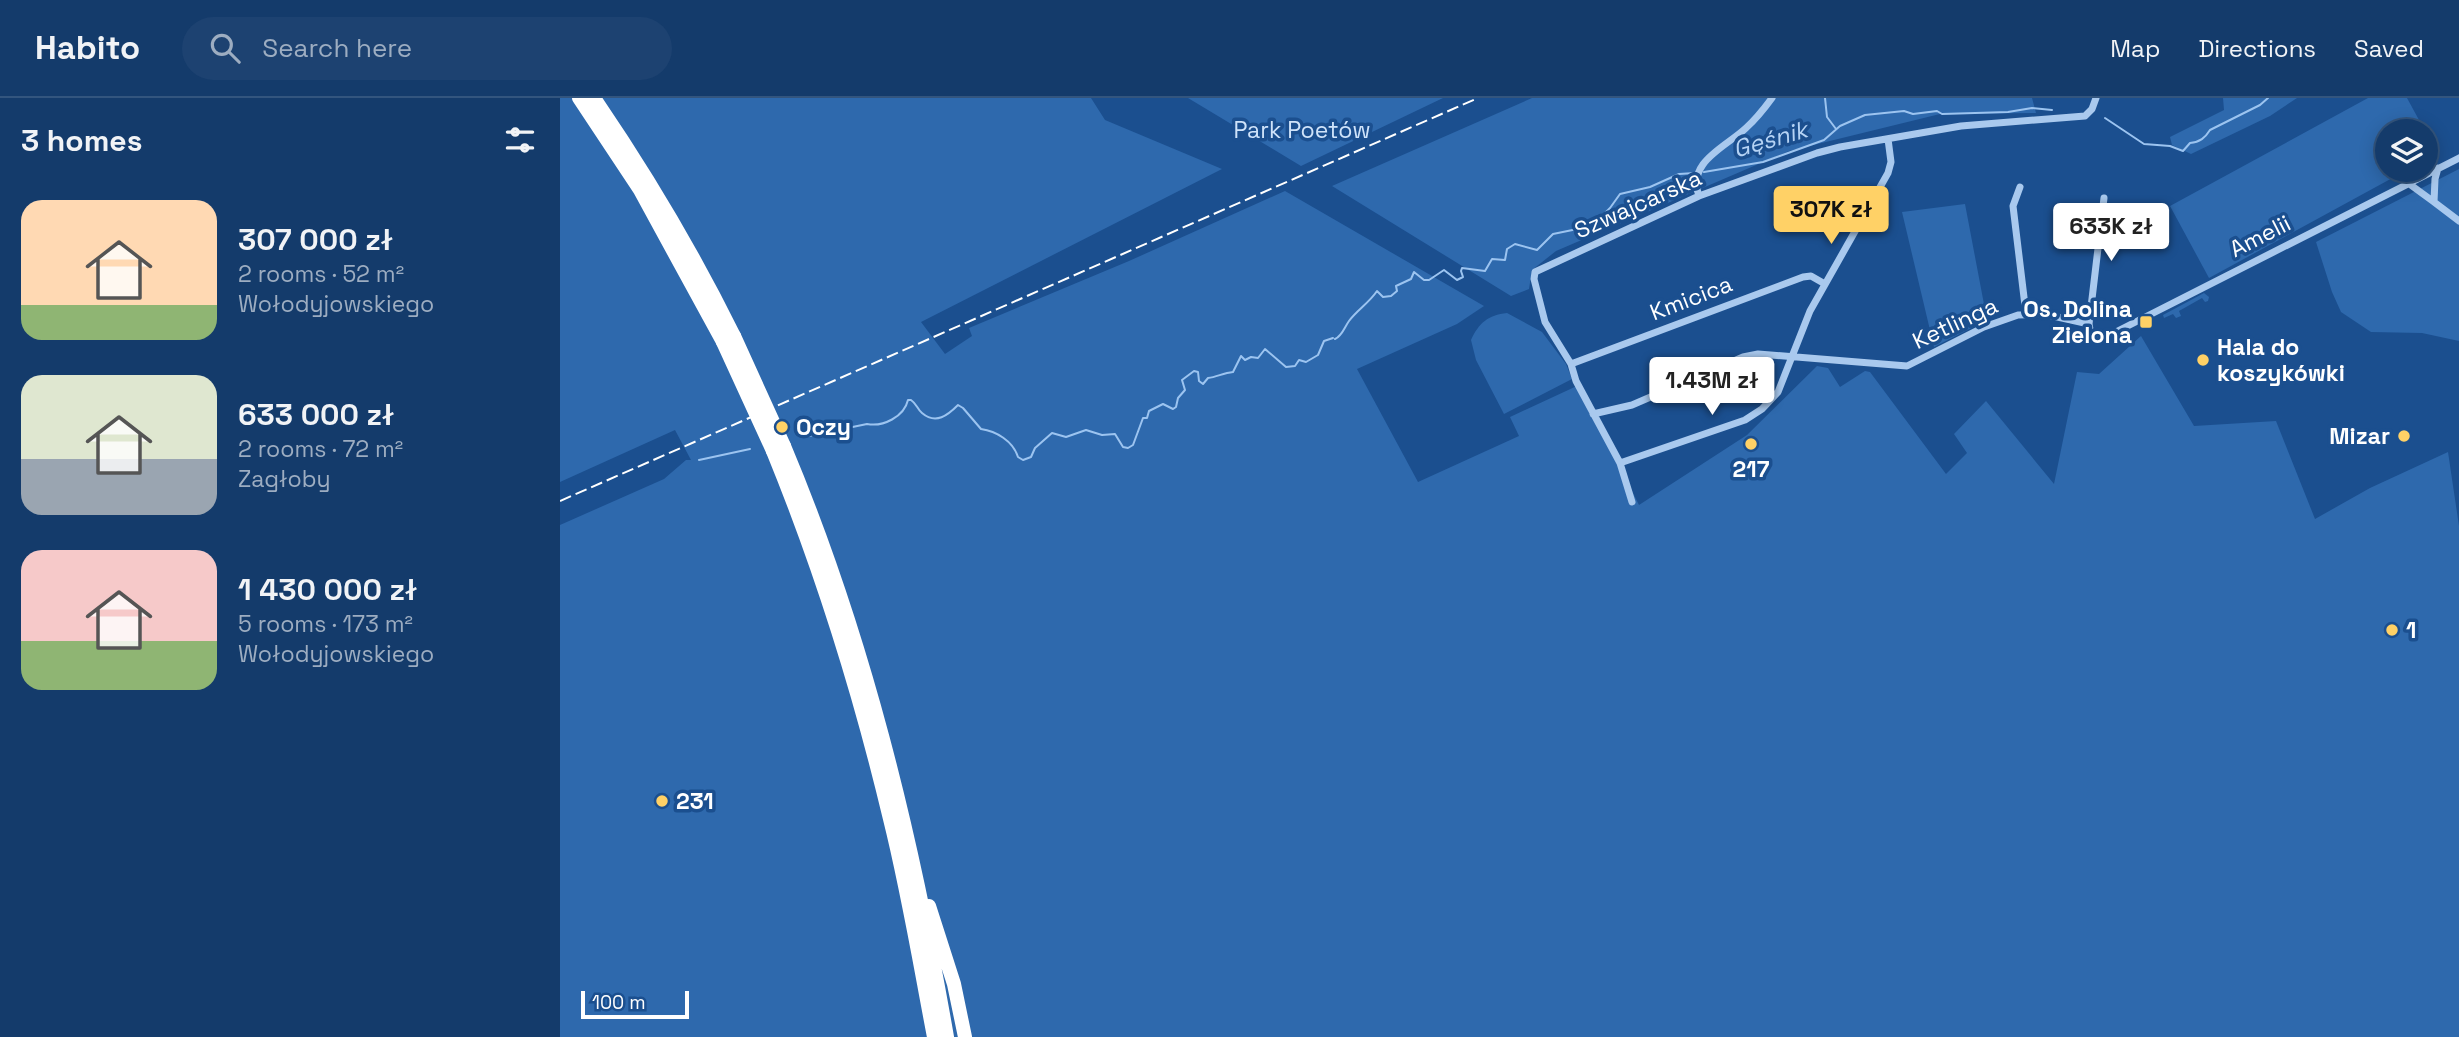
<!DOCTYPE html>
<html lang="en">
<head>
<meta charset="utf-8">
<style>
  body { margin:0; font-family:"Space Grotesk",sans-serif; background:#1d4271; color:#f1f3f6; height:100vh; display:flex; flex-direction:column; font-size:26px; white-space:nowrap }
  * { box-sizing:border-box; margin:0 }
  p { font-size:23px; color:#9dadc1 }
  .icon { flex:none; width:38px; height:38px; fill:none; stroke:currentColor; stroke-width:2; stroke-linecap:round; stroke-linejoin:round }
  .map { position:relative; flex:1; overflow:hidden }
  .panel { display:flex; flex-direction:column; background:#143b6b; width:560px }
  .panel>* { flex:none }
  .buttons { position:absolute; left:1815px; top:21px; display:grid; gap:14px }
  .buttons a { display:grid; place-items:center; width:63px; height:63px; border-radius:50%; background:#143b6b; box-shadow:0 4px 18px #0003,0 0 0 2px #33557e; font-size:35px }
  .scale { position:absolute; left:21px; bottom:18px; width:108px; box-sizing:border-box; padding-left:7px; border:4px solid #fff; border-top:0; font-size:19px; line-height:24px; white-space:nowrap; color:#fff; -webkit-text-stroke:5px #1b4f8f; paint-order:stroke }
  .price { position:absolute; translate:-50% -60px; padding:0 16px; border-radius:7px; background:#fff; color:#222; font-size:23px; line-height:46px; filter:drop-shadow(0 2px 4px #0008) }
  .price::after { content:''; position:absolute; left:50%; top:42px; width:21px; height:16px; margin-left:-10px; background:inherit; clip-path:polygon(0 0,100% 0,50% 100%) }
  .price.on { background:#ffd166; color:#111 }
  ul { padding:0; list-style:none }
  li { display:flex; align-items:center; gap:21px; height:175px; padding:0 21px }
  li span { display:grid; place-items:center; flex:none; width:196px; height:140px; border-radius:21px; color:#555 }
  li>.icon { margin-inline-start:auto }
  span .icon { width:84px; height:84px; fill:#fffc; stroke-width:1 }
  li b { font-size:30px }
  h2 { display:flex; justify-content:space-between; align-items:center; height:84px; padding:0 21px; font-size:30px }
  header { display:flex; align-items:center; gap:42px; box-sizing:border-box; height:98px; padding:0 35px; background:#143b6b; border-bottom:2px solid #33557e }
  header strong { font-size:33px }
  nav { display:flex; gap:38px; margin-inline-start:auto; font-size:24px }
  .search { width:490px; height:63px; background:#1d4271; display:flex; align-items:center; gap:18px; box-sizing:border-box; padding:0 24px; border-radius:38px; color:#9dadc1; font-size:26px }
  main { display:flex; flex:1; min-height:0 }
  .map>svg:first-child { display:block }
  .green { fill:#2e69ad }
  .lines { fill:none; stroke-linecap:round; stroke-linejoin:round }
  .stream { stroke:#9cc4f0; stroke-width:2 }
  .minor { stroke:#a9c9ee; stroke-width:7 }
  .motorway { stroke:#fff; stroke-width:14 }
  .rail { stroke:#fff; stroke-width:2; stroke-dasharray:12 5; stroke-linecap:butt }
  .motorway-bridge { stroke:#fff; stroke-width:14 }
  .poi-dot { fill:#ffd166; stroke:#1b4f8f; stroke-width:2.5 }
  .labels { text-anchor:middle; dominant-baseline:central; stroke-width:7; stroke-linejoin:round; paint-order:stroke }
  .park-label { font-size:23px; fill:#cfe3fa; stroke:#1b4f8f }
  .street-label { font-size:23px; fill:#fff; stroke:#1b4f8f }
  .poi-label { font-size:23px; font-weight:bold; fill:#fff; stroke:#1b4f8f; text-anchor:start }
  .water-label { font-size:24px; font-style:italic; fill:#b5d3f5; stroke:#1b4f8f }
</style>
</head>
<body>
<header>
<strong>Habito</strong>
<div class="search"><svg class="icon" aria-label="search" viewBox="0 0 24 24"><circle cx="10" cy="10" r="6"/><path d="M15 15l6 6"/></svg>Search here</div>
<nav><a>Map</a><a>Directions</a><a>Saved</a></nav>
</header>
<main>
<section class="panel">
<h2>3 homes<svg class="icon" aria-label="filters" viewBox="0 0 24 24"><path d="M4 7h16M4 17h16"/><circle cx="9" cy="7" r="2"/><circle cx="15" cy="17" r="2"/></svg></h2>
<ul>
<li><span style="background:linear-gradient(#ffd9b3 75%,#8fb573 0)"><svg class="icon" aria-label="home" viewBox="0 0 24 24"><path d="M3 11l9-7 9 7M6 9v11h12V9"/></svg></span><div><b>307 000 zł</b><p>2 rooms · 52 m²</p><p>Wołodyjowskiego</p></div></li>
<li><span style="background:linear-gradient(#dfe7d0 60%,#9aa5b1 0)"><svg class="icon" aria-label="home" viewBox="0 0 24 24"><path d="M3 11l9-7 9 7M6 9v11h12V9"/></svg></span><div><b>633 000 zł</b><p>2 rooms · 72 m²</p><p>Zagłoby</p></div></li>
<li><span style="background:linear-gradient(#f6c9c9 65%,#8fb573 0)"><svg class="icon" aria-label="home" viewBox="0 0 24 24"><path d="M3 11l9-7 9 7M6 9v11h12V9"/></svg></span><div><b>1 430 000 zł</b><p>5 rooms · 173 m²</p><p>Wołodyjowskiego</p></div></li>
</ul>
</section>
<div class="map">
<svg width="1899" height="939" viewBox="0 0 1899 939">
  <rect width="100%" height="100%" fill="#1b4f8f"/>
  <path class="green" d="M0 0H531L545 22 662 71 361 224 385 256 412 238 409 230 569 163 725 93 924 208 897 226 797 271 858 384 959 338 950 319 1019 287 1079 407 1187 337 1257 268 1268 270 1280 289 1305 273 1310 274 1386 376 1407 355 1394 336 1426 303 1494 386 1517 274 1539 276 1581 238 1634 328 1716 323 1755 421 1810 390 1888 354 1899 428V939H0V427L104 381 126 362H131L115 332 0 384Z
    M628 0H883L741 68Z
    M972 0H1472L1476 15 1380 16 1229 53 996 153 972 172 969 191 951 198 772 88Z
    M1663 0H1737L1710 18 1631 56 1612 47 1610 39 1664 12Z
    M1808 0H1847L1865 33H1827V72H1847L1649 180 1610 108Z
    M1899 71V243L1862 235 1811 234 1781 214 1772 194 1756 144Z
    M1405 106 1427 222 1374 249 1342 114Z
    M1644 195 1649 199 1648 203 1645 204 1642 200 1619 213 1621 218 1616 220 1613 216 1604 220 1603 217Z
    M947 215 982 234 1006 266 1012 281 944 316 916 262 911 242C919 225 928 217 947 215Z"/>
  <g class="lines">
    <path class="stream" d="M1265 0 1267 19 1276 31
      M1545 20 1584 46 1610 48 1623 53 1630 45C1640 44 1645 40 1650 32L1700 7 1708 0
      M1144 74 1203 64 1264 42 1280 28 1305 17 1344 13 1353 16 1377 13 1382 16 1448 14 1472 10 1492 12
      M775 241C782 238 784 230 789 223 797 212 809 205 817 193L823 199 831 198 837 193 836 188 851 181 854 174 864 182H869L884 172 897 182 903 179 901 173 902 170 925 173 932 161 945 162 947 151 955 146 977 152 993 136 1032 128 1050 110 1060 96 1090 89 1119 76 1135 75
      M249 338 307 326C323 329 344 319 348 302H351C357 306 357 311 362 315 376 327 388 317 398 307L403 310 421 331C436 333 453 343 458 359L463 362 471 359 475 350 492 335 506 339 526 332 542 337 555 336 563 349 568 350 573 347 583 320H587L589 313 603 306 613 311 616 309 618 300 625 292 622 282 634 273 638 274 639 283 643 286 648 280C657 279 663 275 673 274L681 258 685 262 691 259 698 260 705 251 726 269 735 268 739 262 746 264 758 257 764 243 773 240
      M139 362 190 351"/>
    <path class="minor" d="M1878 70 1875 81 1874 104 1899 123
      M1848 85 1874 104
      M1460 89 1453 108 1466 216
      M1139 98C1126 64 1166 49 1186 30 1196 21 1204 11 1212 0
      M1544 100 1529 226 1531 237 1540 242 1899 60
      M1011 266 1243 179 1251 178 1265 186
      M1033 316 1072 307 1183 259 1198 256 1347 268 1424 229 1458 217 1484 216 1529 226
      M1060 365 1185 322 1202 311 1218 294 1250 213 1328 75 1331 64 1328 41
      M1072 404 1060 365 1016 283 1011 266 985 224 974 181 975 174 1139 98 1257 55 1280 49 1401 28 1525 18 1532 11 1536 0"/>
    <path class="motorway" d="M19 0 80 92 163 244
      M34 0C86 76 133 155 174 238
      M224 348C304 538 352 737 387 939
      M213 353C262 473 300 595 330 721 348 793 360 866 374 939
      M369 808 394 886 405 939"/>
    <path class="rail" d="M0 403 918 0"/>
    <path class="motorway-bridge" d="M174 238 224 348
      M163 244 213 353"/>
  </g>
  <g class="poi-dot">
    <rect x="1579" y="217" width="14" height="14" rx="3.5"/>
    <circle cx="1643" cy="262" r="7"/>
    <circle cx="222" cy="329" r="7"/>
    <circle cx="1844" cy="338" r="7"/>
    <circle cx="1191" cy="346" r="7"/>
    <circle cx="1832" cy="532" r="7"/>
    <circle cx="102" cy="703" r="7"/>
  </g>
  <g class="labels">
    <g class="park-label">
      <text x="742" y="32">Park Poetów</text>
    </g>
    <g class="street-label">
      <text transform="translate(1078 106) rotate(-24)">Szwajcarska</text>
      <text transform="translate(1700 138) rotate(-27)">Amelii</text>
      <text transform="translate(1131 200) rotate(-21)">Kmicica</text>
      <text transform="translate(1395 225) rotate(-25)">Ketlinga</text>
    </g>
    <g class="poi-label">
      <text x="1572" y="211" text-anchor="end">Os. Dolina<tspan x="1572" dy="26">Zielona</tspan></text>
      <text x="1657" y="249">Hala do<tspan x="1657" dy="26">koszykówki</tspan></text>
      <text x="236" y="329">Oczy</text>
      <text x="1830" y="338" text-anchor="end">Mizar</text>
      <text x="1191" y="371" text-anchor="middle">217</text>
      <text x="1846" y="532">1</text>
      <text x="116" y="703">231</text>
    </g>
    <g class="water-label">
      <text transform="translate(1210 41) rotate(-16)">Gęśnik</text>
    </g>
  </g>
</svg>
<div class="buttons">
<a><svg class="icon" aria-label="layers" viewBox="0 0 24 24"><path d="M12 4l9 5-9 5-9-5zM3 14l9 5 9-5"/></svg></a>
</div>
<div class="scale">100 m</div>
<b class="price on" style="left:1271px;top:148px">307K zł</b>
<b class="price" style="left:1551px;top:165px">633K zł</b>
<b class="price" style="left:1152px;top:319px">1.43M zł</b>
</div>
</main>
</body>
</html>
